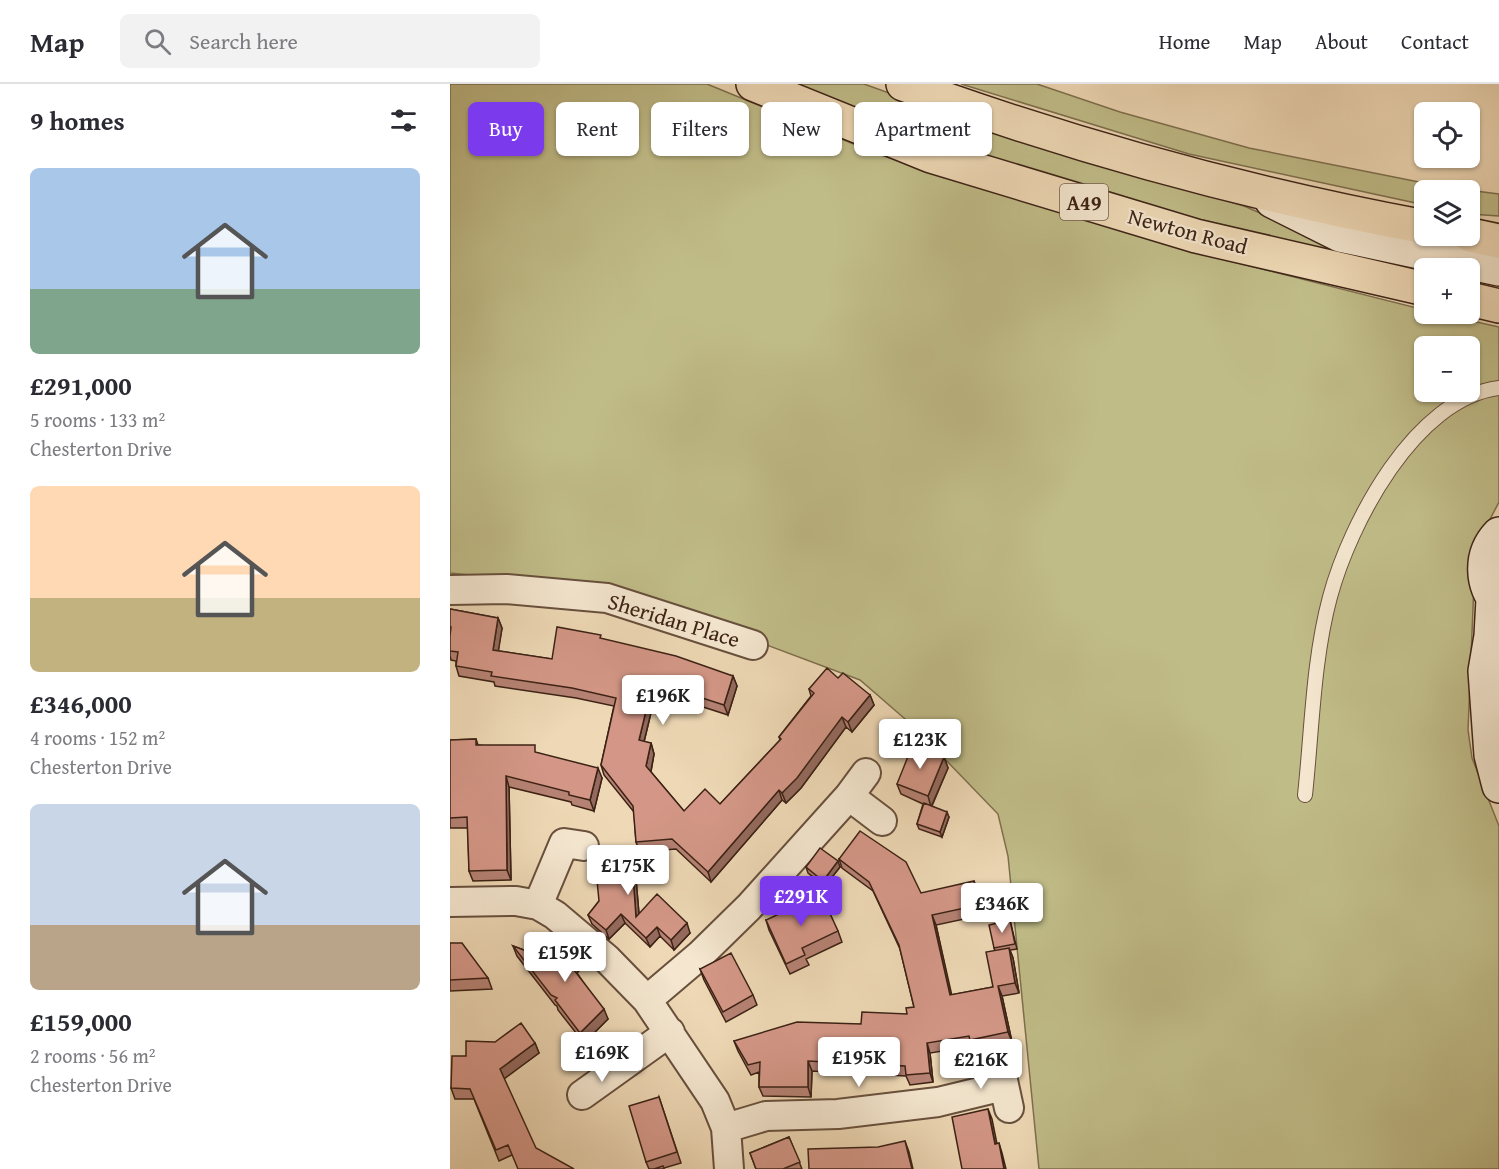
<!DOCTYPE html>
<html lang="en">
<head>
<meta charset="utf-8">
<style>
  body { margin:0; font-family:"Gentium Book Plus",serif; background:#f2f2f3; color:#2b2b33; height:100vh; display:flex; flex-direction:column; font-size:22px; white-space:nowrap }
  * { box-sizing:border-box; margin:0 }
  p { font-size:20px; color:#7c7c81 }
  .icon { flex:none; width:33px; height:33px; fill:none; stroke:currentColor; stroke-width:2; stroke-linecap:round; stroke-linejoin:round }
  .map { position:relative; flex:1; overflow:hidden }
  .sheet { display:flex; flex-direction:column; background:#fff; width:450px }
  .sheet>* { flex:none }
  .banner { position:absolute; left:18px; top:18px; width:570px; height:54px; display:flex; gap:12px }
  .tools { position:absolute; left:964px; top:18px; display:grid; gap:12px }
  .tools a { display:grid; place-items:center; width:66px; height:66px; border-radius:9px; background:#fff; box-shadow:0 2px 4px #0004; font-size:30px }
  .price { position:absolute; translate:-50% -51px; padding:0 14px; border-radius:6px; background:#fff; color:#222; font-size:20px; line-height:39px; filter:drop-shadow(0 2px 3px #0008) }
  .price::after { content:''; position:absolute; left:50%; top:36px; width:18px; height:14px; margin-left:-9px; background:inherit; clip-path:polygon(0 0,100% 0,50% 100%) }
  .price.on { background:#7c3aed; color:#fff }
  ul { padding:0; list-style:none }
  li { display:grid; align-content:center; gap:12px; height:318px; padding:0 30px }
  li span { display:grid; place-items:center; height:186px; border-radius:9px; color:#555 }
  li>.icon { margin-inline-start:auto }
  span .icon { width:108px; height:108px; fill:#fffc; stroke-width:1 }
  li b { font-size:26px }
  h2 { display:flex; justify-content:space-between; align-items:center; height:72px; padding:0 30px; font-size:26px }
  .pill { padding:0 21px; border-radius:9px; background:#fff; box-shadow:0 2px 4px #0004; font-size:21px; line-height:54px }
  .pill.on { background:#7c3aed; color:#fff }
  header { display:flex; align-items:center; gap:36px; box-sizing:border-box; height:84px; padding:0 30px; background:#fff; border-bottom:2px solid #e1e1e2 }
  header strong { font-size:28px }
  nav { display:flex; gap:33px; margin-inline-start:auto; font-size:21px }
  .search { width:420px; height:54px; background:#f2f2f3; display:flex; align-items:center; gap:15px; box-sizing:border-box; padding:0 21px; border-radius:9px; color:#7c7c81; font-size:22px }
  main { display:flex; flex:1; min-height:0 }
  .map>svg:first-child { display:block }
  .green { fill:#c0bc88; stroke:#7e6f4e; stroke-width:1.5; fill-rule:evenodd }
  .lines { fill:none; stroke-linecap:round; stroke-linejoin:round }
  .lane-casing { stroke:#68503d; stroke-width:16 }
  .street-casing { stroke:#68503d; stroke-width:32 }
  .secondary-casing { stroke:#3c2215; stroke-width:36 }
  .primary-casing { stroke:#3c2215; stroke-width:36 }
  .lane { stroke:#f4e6cf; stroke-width:14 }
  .street { stroke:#f4e6cf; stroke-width:28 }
  .secondary { stroke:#f4e6cf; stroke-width:33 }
  .primary { stroke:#eed8b5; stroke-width:33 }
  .wall { fill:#b68274; stroke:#3c2215; stroke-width:1.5 }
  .shaded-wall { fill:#946a5e; stroke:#3c2215; stroke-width:1.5 }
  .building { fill:#d49787; stroke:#3c2215; stroke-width:1.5 }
  .labels { text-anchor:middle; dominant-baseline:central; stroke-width:4.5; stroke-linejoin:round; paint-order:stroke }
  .shield { fill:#f4e6cf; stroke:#735d4d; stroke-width:1.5 }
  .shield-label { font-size:21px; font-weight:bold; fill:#3c2215 }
  .street-label { font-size:22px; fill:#3c2215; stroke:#f4e6cf }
</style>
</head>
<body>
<header>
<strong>Map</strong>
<div class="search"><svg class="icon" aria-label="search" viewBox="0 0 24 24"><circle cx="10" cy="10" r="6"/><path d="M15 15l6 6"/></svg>Search here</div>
<nav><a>Home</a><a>Map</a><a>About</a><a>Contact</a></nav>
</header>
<main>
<section class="sheet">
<h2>9 homes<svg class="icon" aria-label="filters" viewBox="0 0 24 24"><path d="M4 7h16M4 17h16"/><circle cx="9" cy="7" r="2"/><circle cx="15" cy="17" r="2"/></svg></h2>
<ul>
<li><span style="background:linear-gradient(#a9c7e8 65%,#7fa58c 0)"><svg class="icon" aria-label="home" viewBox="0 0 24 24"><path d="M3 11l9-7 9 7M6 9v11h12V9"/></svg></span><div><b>£291,000</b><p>5 rooms · 133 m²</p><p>Chesterton Drive</p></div></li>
<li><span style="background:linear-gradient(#ffd9b3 60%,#c2b280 0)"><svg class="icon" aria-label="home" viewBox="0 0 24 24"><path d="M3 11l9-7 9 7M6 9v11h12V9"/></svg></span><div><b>£346,000</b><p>4 rooms · 152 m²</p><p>Chesterton Drive</p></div></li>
<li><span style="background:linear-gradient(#c9d6e8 65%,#b9a48a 0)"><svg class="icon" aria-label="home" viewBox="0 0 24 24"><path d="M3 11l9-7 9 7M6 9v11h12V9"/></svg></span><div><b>£159,000</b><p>2 rooms · 56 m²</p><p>Chesterton Drive</p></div></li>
</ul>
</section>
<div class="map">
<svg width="1049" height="1085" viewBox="0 0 1049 1085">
  <rect width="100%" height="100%" fill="#eed8b5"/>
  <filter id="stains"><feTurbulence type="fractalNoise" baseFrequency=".00333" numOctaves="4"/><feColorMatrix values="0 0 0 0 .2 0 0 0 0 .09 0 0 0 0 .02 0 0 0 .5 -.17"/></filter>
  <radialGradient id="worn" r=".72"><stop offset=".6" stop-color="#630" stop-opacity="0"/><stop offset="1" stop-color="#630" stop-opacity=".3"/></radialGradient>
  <path class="green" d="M0 0H257L428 70 603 126 780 177 975 226V230H991L1049 243V418L1022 470 1024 500 1018 646 1022 674 1049 742V1085H589L558 772 548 730 462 641 410 596 242 533 161 506 0 489ZM975 262H1020V308H975Z
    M340 0H414L570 56 794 122 877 158 875 166 700 123 486 57Z
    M511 0H587L670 28 799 64 994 103 1049 110V132L1020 130V106H975V121L739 70Z"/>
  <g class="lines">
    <defs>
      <path id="lane" d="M855 711C862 646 863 576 880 513 900 439 965 314 1049 304"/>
      <path id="street" d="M0 506 56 505 157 514 303 561
        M399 712 416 689
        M0 818 66 817 88 821 105 831 157 875 197 916 265 1017 276 1044 279 1085
        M88 821 114 759 134 762
        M197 916 250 871 299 823 399 712 432 737
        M549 978 559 1024
        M132 1011 220 948
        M276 1044 316 1032 388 1030 488 1018 554 1002"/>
      <path id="secondary" d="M822 117 890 151 1049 185
        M1049 450C1029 471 1031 501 1049 522
        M1043 515 1041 552 1035 587 1041 671 1049 702"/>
      <path id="primary" d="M303 0 481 72 746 152 975 205
        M453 0C623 62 797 110 975 143
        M1020 151 1049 157
        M1020 215 1049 222"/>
    </defs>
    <use href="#lane" class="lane-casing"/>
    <use href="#street" class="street-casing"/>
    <use href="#secondary" class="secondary-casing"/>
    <use href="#primary" class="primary-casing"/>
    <use href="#lane" class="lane"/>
    <use href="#street" class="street"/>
    <use href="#secondary" class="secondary"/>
    <use href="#primary" class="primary"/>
  </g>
  <path class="wall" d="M0 525 48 534 52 544 48 567 102 575 152 555 283 592 287 602 278 631 222 613 220 620 204 616 194 658 201 659 204 670 201 688 234 727 270 720 330 656 329 653 361 612 359 605 388 594 420 611 424 621 402 648 396 643 351 704 336 719 332 716 261 798 226 765 190 768 186 758 184 728 154 691 151 681 164 622 126 614 45 602 44 598 9 592 6 582V577L1 576 0 572Z
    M26 655 28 661 88 669 152 694 144 727 122 721 121 718 59 703 61 796 23 797 19 787 18 744H0V656Z
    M494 673 498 684 482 722 499 733 492 753 469 745 467 740 473 720 451 710 447 700Z
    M184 772 189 830 240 849 224 866 210 852 200 863 175 839 159 855 142 840 138 831Z
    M389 775 471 809 528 807 533 831 486 841 501 911 543 903 545 867 544 864 560 836 567 865 560 866 563 874 569 909 552 912 562 958 523 966 522 962 480 969 483 998 460 1001 456 992 362 987 361 1013 313 1012 309 1003V988L301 991 288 967 284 957 411 940 457 930 464 923 450 865 423 807 392 784Z
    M356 783H390L375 802 358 789Z
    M316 836 388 847 392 858 356 875 359 881 340 890 319 846Z
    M0 859 38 894 42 905 0 907Z
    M63 862 95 874 133 869 136 879 127 889 158 935 134 959 108 926 107 922 105 921 67 872Z
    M250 885 303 911 307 921 276 938 254 896Z
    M85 959 89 969 54 994 62 1071 49 1077 24 1015H5L1 1004 16 972Z
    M209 1013 231 1079 214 1084V1085H199L196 1078Z
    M339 1053 352 1085H306L300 1069Z"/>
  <path class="shaded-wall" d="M48 534 52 544 47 576 43 566Z
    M283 592 287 602 278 631 274 621Z
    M218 603 222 613 220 620 217 609Z
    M201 606 204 616 192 666 189 656Z
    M420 611 424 621 402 648 398 638Z
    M392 633 396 643 351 704 336 719 332 709Z
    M201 659 204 670 200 692 196 682Z
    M494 673 498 684 481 723 478 712Z
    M148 684 152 694 144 727 140 716Z
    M56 692 59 703 61 796 57 786Z
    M329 706 332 716 261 798 258 788Z
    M497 728 499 733 492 753 490 748Z
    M181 762 184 772 190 842 186 833Z
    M388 777 390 783 375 802 373 797Z
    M524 797 528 807 533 831 529 821Z
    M171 830 175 839 159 855 156 846Z
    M482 831 486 841 504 921 500 911Z
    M237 839 240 849 224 866 221 856Z
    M207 843 210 852 200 863 196 854Z
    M559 864 563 874 569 909 565 899Z
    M133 869 136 879 124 892 121 882Z
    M548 902 552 912 562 958 558 948Z
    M154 925 158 935 134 959 130 949Z
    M85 959 89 969 54 995 50 985Z
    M477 959 480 969 483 998 480 989Z
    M358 977 362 987 361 1013 358 1003Z
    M538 1025 542 1035 549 1070 545 1060Z
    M455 1057 459 1068 463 1085H462Z
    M549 1059 552 1069 556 1085H554Z"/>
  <path class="building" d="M0 525 48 534 43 566 102 575 107 543 151 551 150 554 226 572 283 592 274 621 218 603 217 609 201 606 189 656 201 659 196 682 234 727 255 705 270 720 331 655 329 653 364 609 359 605 377 584 388 594 393 589 420 611 398 638 392 633 347 694 332 709 329 706 258 788 222 755 186 758 183 722 151 681 166 614 122 604 41 592 42 588 6 582 8 568 0 567V552L1 543H0Z
    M26 655V661H85V668L148 684 140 716 119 711V708L56 692 57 786 19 787 17 733 0 734V656Z
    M463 660 494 673 478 712 447 700Z
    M474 719 497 728 490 748 467 740Z
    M410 747 456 778 471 809 524 797 529 821 482 831 500 911 543 903 536 868 559 864 565 899 548 902 558 948 520 956 519 952 477 959 480 989 456 991 455 982 358 977V1003H309L310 978 298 981 284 957 347 938 411 940 412 928 457 930 456 924 464 923 449 861 419 798 389 775Z
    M181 762 186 833 207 810 237 839 221 856 207 843 196 854 171 830 156 846 138 831 149 817 144 765Z
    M370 764 388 777 373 797 356 783Z
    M371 810 388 847 352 864 355 871 336 880 316 836Z
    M560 836 565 860 544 864 539 841Z
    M115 854 133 869 121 882 154 925 130 949 105 916 107 914 101 911 63 862 95 874Z
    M0 859H12L38 894 0 896Z
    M281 869 303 911 273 928 250 885Z
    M71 939 85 959 50 985 86 1064 124 1085H68L58 1061 46 1066 20 1005 1 1004 2 972H16V957L45 958Z
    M209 1013 227 1068 196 1078 179 1022Z
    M538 1025 545 1060 549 1059 554 1085H512L502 1033Z
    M339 1053 350 1078 333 1085H306L300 1069Z
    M455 1057 462 1085H359L358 1065 428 1063Z
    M213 1082 214 1085H204Z"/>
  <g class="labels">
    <rect class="shield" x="610" y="100" width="48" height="36" rx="4.5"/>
    <g class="shield-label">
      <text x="634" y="118">A49</text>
    </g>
    <g class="street-label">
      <text transform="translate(738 147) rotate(15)">Newton Road</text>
      <text transform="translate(224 536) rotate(17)">Sheridan Place</text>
    </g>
  </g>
  <rect width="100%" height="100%" filter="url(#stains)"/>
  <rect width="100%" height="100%" fill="url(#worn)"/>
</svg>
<div class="tools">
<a><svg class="icon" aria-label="locate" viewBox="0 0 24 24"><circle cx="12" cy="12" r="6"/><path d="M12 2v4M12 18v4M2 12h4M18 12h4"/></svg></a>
<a><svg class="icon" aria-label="layers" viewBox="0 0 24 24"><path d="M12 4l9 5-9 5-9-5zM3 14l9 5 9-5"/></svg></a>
<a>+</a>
<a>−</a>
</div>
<b class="price" style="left:213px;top:642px">£196K</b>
<b class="price" style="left:470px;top:686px">£123K</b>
<b class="price" style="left:178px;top:812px">£175K</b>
<b class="price on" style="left:351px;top:843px">£291K</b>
<b class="price" style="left:552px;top:850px">£346K</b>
<b class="price" style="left:115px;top:899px">£159K</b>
<b class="price" style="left:152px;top:999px">£169K</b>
<b class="price" style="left:409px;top:1004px">£195K</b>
<b class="price" style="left:531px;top:1006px">£216K</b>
<div class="banner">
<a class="pill on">Buy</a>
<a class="pill">Rent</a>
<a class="pill">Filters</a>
<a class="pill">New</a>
<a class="pill">Apartment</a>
</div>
</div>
</main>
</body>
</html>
